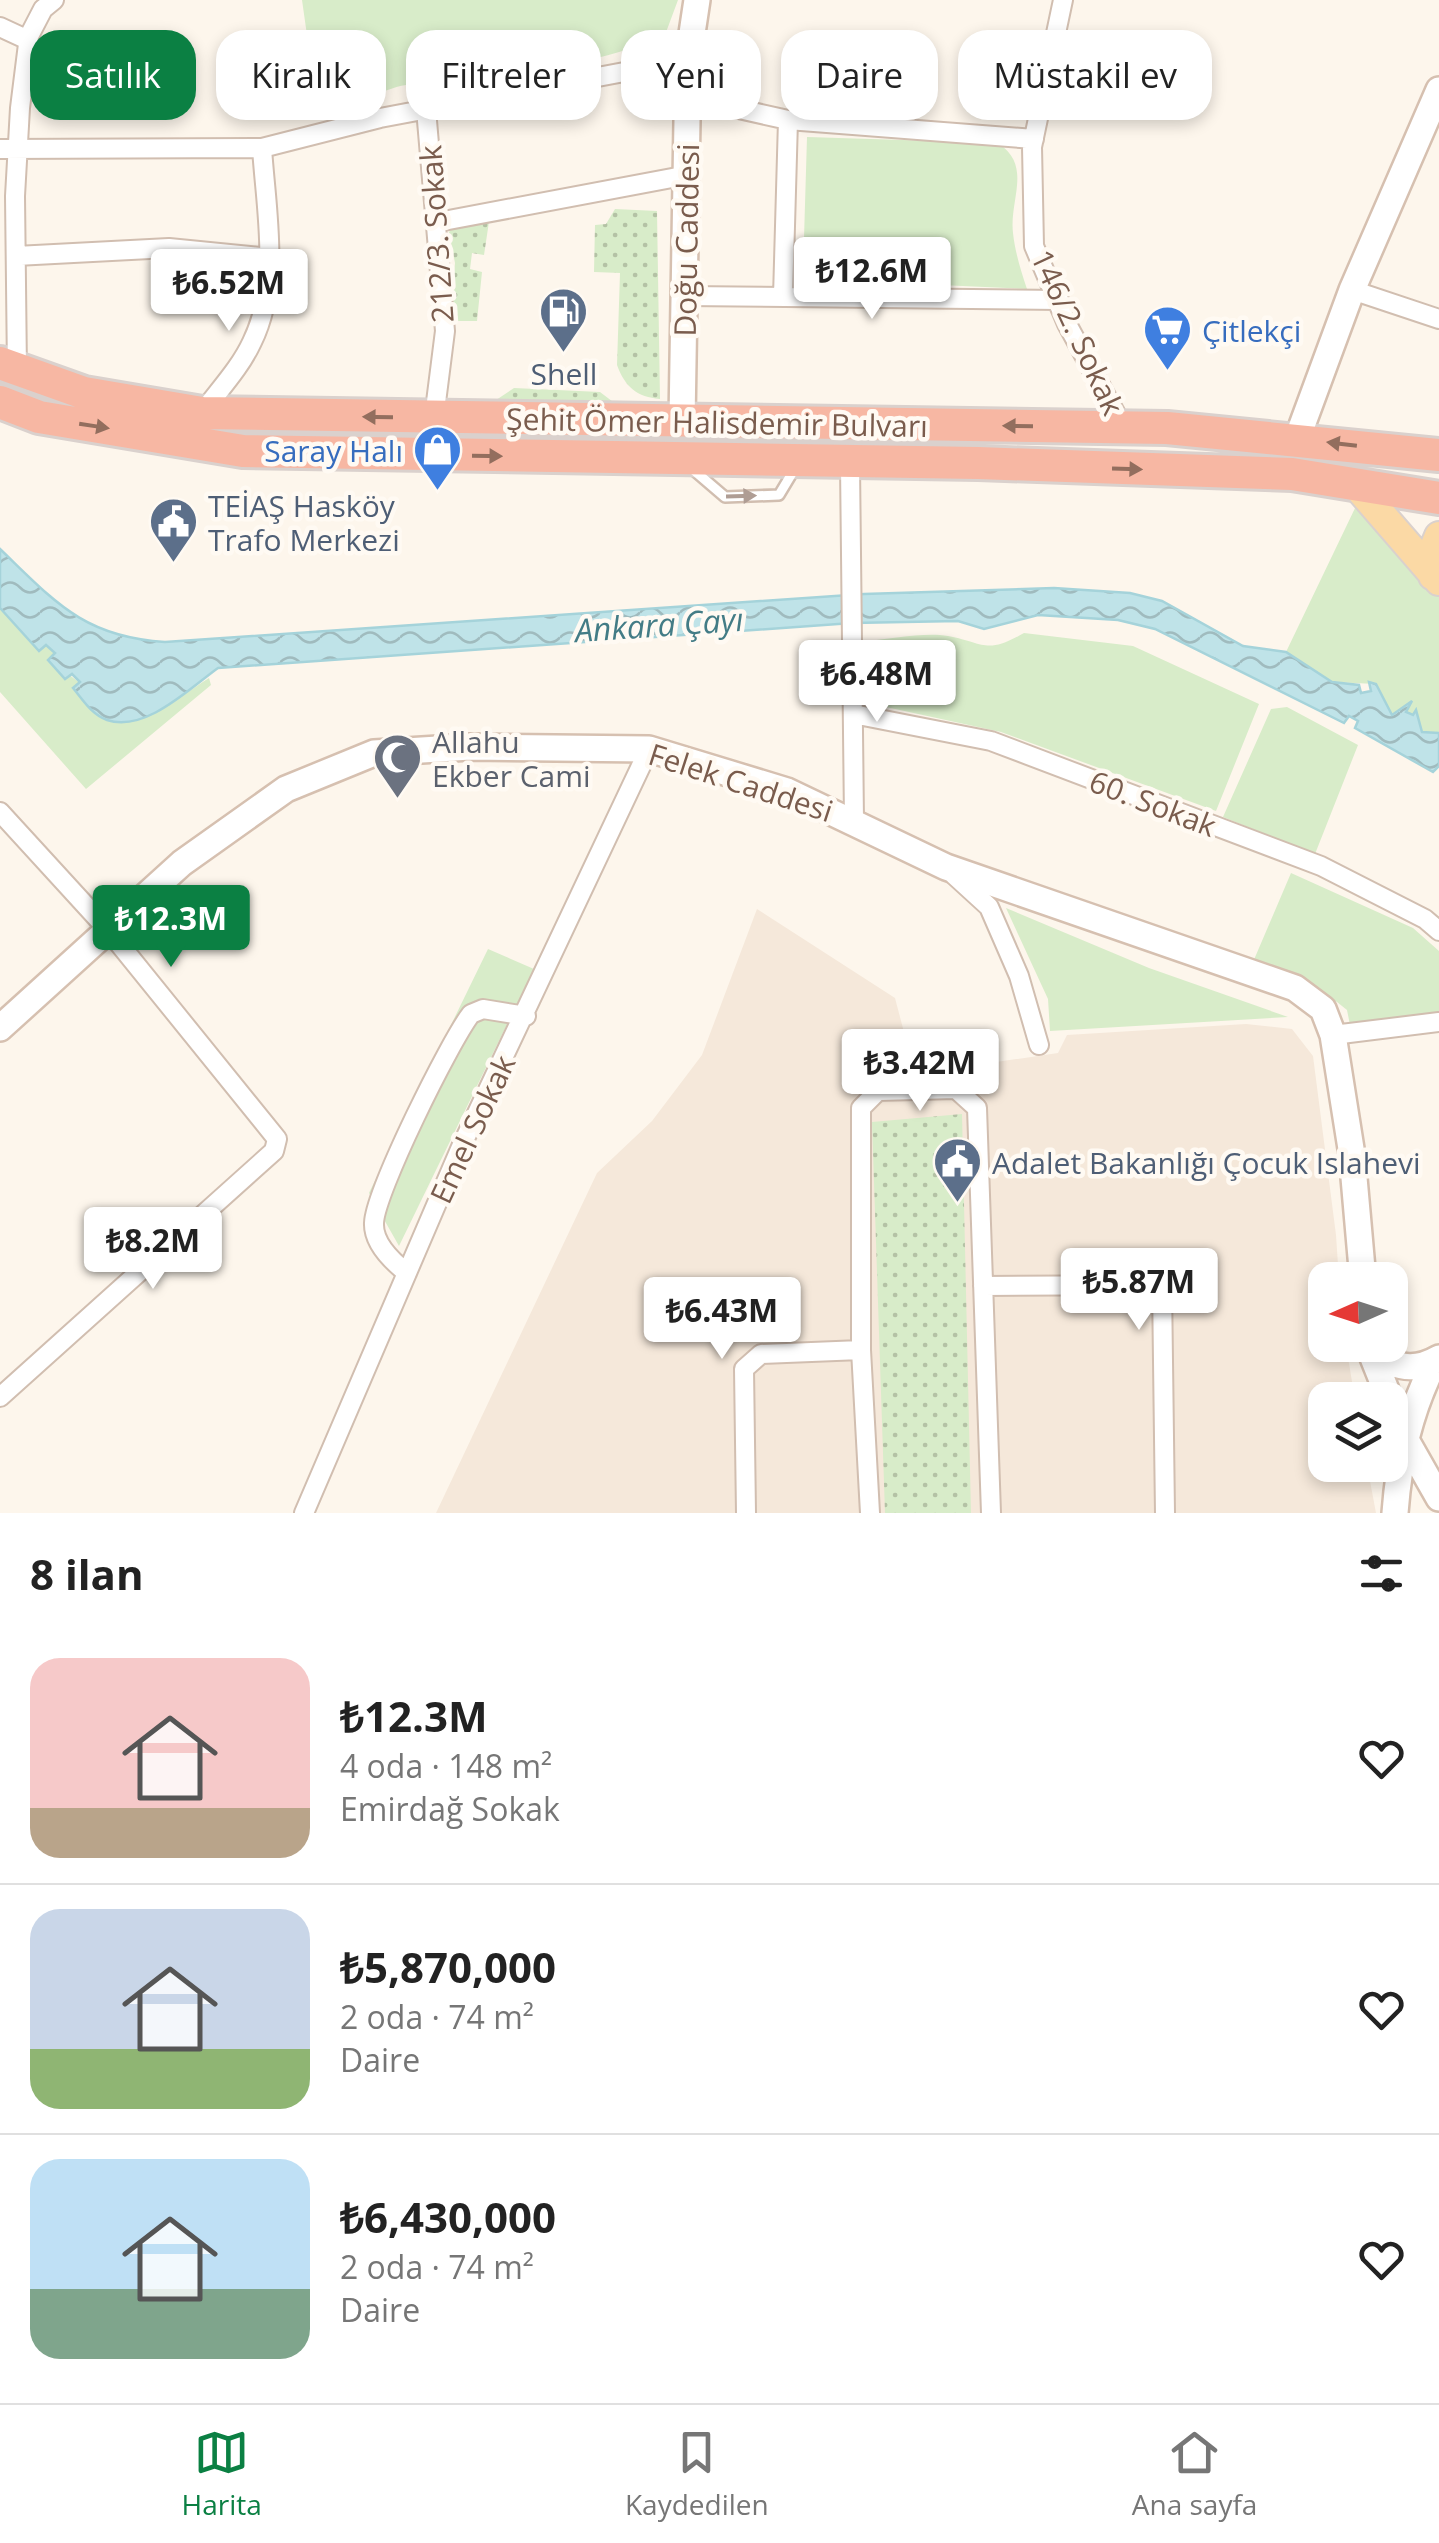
<!DOCTYPE html>
<html lang="tr">
<head>
<meta charset="utf-8">
<style>
  body { margin:0; font-family:"Open Sans",sans-serif; background:#f6f6f6; color:#222; height:100vh; display:flex; flex-direction:column; font-size:38px; white-space:nowrap }
  * { box-sizing:border-box; margin:0 }
  p { font-size:32px; color:#767676 }
  .icon { flex:none; width:55px; height:55px; fill:none; stroke:currentColor; stroke-width:2; stroke-linecap:round; stroke-linejoin:round }
  .map { position:relative; height:1513px; overflow:hidden }
  .sheet { display:flex; flex-direction:column; background:#fff; flex:1 }
  .sheet>* { flex:none }
  .top-card { position:absolute; left:30px; top:30px; width:1380px; height:90px; display:flex; gap:20px }
  .needle { width:65px; rotate:267deg }
  .controls { position:absolute; left:1308px; top:1262px; display:grid; gap:20px }
  .controls a { display:grid; place-items:center; width:100px; height:100px; border-radius:20px; background:#fff; box-shadow:0 5px 15px #0003; font-size:50px }
  .price { position:absolute; translate:-50% -85px; padding:0 22px; border-radius:10px; background:#fff; color:#222; font-size:32px; line-height:65px; filter:drop-shadow(0 2px 5px #0008) }
  .price::after { content:''; position:absolute; left:50%; top:60px; width:30px; height:22px; margin-left:-15px; background:inherit; clip-path:polygon(0 0,100% 0,50% 100%) }
  .price.selected { background:#0b8043; color:#fff }
  ul { padding:0; list-style:none }
  li { display:flex; align-items:center; gap:30px; height:250px; padding:0 30px }
  li+li { border-top:2px solid #e0e0e0 }
  li span { display:grid; place-items:center; flex:none; width:280px; height:200px; border-radius:30px; color:#555 }
  li>.icon { margin-inline-start:auto }
  span .icon { width:120px; height:120px; fill:#fffc; stroke-width:1 }
  li b { font-size:42px }
  h2 { display:flex; justify-content:space-between; align-items:center; height:120px; padding:0 30px; font-size:42px }
  .chip { padding:0 35px; border-radius:30px; background:#fff; box-shadow:0 5px 15px #0003; font-size:35px; line-height:90px }
  .chip.selected { background:#0b8043; color:#fff }
  .dock { display:flex; justify-content:space-around; align-items:center; height:140px; border-top:2px solid #e0e0e0; background:#fff; font-size:28px; color:#767676 }
  .dock a { display:grid; justify-items:center; gap:5px }
  .dock .selected { color:#0b8043 }
  .map>svg:first-child { display:block }
  .residential { fill:#f5e8da }
  .grass { fill:url(#grass-dots) }
  .park { fill:#d8ecc9 }
  .water { fill:url(#water-waves); stroke:#a5d3da; stroke-width:2.5 }
  .lines { fill:none; stroke-linecap:round; stroke-linejoin:round }
  .lane-casing { stroke:#d1beb0; stroke-width:14 }
  .street-casing { stroke:#d1beb0; stroke-width:22 }
  .secondary-casing { stroke:#d6c0b0; stroke-width:30 }
  .primary-casing { stroke:#dad1cd; stroke-width:32 }
  .highway-casing { stroke:#dad1cd; stroke-width:38 }
  .lane { stroke:#fff; stroke-width:9 }
  .street { stroke:#fff; stroke-width:18 }
  .secondary { stroke:#fff; stroke-width:25 }
  .primary { stroke:#fbd9a5; stroke-width:28 }
  .highway { stroke:#f7b7a3; stroke-width:32 }
  .oneway { fill:#936e5e }
  .oneway2 { fill:#af9d94 }
  .labels { text-anchor:middle; dominant-baseline:central; stroke-width:9; stroke-linejoin:round; paint-order:stroke }
  .street-label { font-size:30px; fill:#7a5c4d; stroke:#fffaf3 }
  .shop-label { font-size:30px; fill:#366cbe; stroke:#fffaf3; text-anchor:start }
  .service-label { font-size:30px; fill:#4e5e75; stroke:#fffaf3; text-anchor:start }
  .worship-label { font-size:30px; fill:#5b616d; stroke:#fffaf3; text-anchor:start }
  .water-label { font-size:32px; font-style:italic; fill:#437c86; stroke:#fffaf3 }
</style>
</head>
<body>
<div class="map">
<svg width="1439" height="1513" viewBox="0 0 1439 1513">
  <defs>
    <pattern id="grass-dots" width="8" height="8" patternUnits="userSpaceOnUse" patternTransform="scale(2.5)"><rect width="8" height="8" fill="#d8ecc9"/><path d="M2 2h.1M6 6h.1" fill="none" stroke="#b4c2a5" stroke-width="1.8" stroke-linecap="round"/></pattern>
    <pattern id="water-waves" width="16" height="10" patternUnits="userSpaceOnUse" patternTransform="scale(2.5)"><rect width="16" height="10" fill="#bfe3e8"/><path d="M0 5q4-4 8 0t8 0" fill="none" stroke="#a0bbbe"/></pattern>
  </defs>
  <rect width="100%" height="100%" fill="#fdf6ec"/>
  <path class="residential" d="M757 909 895 998 915 1074 1058 1053 1067 1035 1246 1024 1292 1029 1313 1056 1336 1235 1339 1280H1325V1345H1346L1355 1400H1325V1465H1367L1376 1513H436L597 1173 652 1121 702 1055Z"/>
  <path class="grass" d="M615 209 657 211 660 399C637 397 625 387 617 365L620 273 594 272 595 225 606 224Z
    M490 215 484 255 472 253 470 269 482 272 477 321H450L455 263 449 232 456 223Z
    M514 388 600 392 625 411 484 408Z
    M962 1114 971 1513H885L872 1122Z"/>
  <path class="park" d="M302 0H678L665 35C584 72 493 72 406 85 382 88 347 112 319 120Z
    M807 137 998 143C1033 166 1009 200 1013 233 1015 252 1021 271 1027 289L808 279 803 272Z
    M1357 504 1439 595V733L1422 732 1406 712 1411 702 1392 715 1376 684 1332 682 1286 652Z
    M0 608 39 651 46 645 55 654 48 659 80 683 73 689 95 714C154 721 161 709 209 678L211 685 86 789 0 692Z
    M1024 633 1133 646 1259 704 1216 811 1001 732 863 702 867 641C892 639 924 632 948 636 985 643 986 655 1024 633Z
    M1287 707 1358 745 1315 854 1223 817 1271 709Z
    M1291 873 1413 928 1439 951V1016L1350 1025 1347 1010 1337 1002 1253 962Z
    M1006 908 1149 968 1288 1017 1050 1031 1048 999Z
    M488 949 534 969 399 1246 369 1193Z"/>
  <path class="water" d="M0 549C55 602 84 637 165 642L864 594 1054 588 1130 593 1162 601 1243 646 1286 652 1332 682 1359 685 1361 693 1371 691 1369 682 1376 684 1392 715 1412 701 1406 712 1413 715 1416 710 1422 732 1439 733V766L1433 772 1355 728 1358 721 1349 716 1344 723 1155 629 1118 620 1038 615 984 629 958 621 852 623 218 668C190 688 145 733 107 720 92 715 83 700 73 688L80 682 72 674 65 679 48 660 55 653 46 645 39 651 0 608Z"/>
  <g class="lines">
    <defs>
      <path id="lane" d="M690 467 725 497 779 495 794 470"/>
      <path id="street" d="M1063 0 1032 147 1034 246 1067 324 1123 427
        M0 27 28 40
        M690 98 788 120 1034 139
        M426 109 445 331 434 418
        M0 149 262 148
        M438 222 688 175
        M16 256 169 248 270 258
        M1352 290 1439 319
        M685 296 1059 300
        M783 297 788 120
        M17 371 15 196 20 108 29 36 43 9 54 0
        M202 413C219 390 240 368 252 342 281 283 266 211 262 148L380 118 688 60
        M850 465 854 820
        M853 714 991 741 1321 866 1425 919 1439 931
        M0 812 108 930 277 1139 274 1151 0 1397
        M954 875 989 907 1019 976 1039 1045
        M1333 1035 1439 1022
        M407 1273C393 1262 373 1243 374 1223 375 1192 450 1041 471 1014L483 1009 526 1016
        M983 1286 1162 1285 1165 1513
        M304 1513 461 1147 649 749
        M746 1513 744 1369 761 1354 861 1350
        M870 1513 861 1350V1108L878 1091 956 1089 977 1108 991 1513"/>
      <path id="secondary" d="M682 421 688 60 697 0
        M1297 439 1352 290 1439 90
        M0 1028 182 863 286 789 374 753 470 747 649 749 787 791 946 867 1295 988 1323 1009 1333 1035 1352 1155 1363 1280
        M1368 1345 1406 1440 1439 1498
        M1369 1345C1390 1367 1411 1374 1439 1358
        M1395 1513C1399 1458 1410 1410 1435 1361"/>
      <path id="primary" d="M1355 484 1439 581
        M1433 576 1431 555 1439 536"/>
      <path id="highway" d="M0 363 84 393 202 413 1167 428 1439 455
        M0 402 39 417 243 451 978 463 1292 474 1439 498"/>
    </defs>
    <use href="#lane" class="lane-casing"/>
    <use href="#street" class="street-casing"/>
    <use href="#secondary" class="secondary-casing"/>
    <use href="#primary" class="primary-casing"/>
    <use href="#highway" class="highway-casing"/>
    <use href="#lane" class="lane"/>
    <use href="#street" class="street"/>
    <use href="#secondary" class="secondary"/>
    <use href="#primary" class="primary"/>
    <use href="#highway" class="highway"/>
  </g>
  <defs><path id="oneway-solid" d="M-6-.8H1V-3.2L6.5 0L1 3.2V.8H-6Z" transform="scale(2.5)"/></defs>
  <g class="oneway">
    <use href="#oneway-solid" transform="translate(378 417) rotate(-179)"/>
    <use href="#oneway-solid" transform="translate(94 426) rotate(9)"/>
    <use href="#oneway-solid" transform="translate(1018 426) rotate(-179)"/>
    <use href="#oneway-solid" transform="translate(1342 444) rotate(-173)"/>
    <use href="#oneway-solid" transform="translate(487 456) rotate(1)"/>
    <use href="#oneway-solid" transform="translate(1127 469) rotate(2)"/>
  </g>
  <use class="oneway2" href="#oneway-solid" transform="translate(741 496) rotate(-2)"/>
  <defs>
    <symbol id="fuel-pin" viewBox="-11 -11 22 30"><path d="M0 17L-7.5 6A9.5 9.5 0 1 1 7.5 6Z" fill="#5c6f8a" stroke="#fffaf3"/><path d="M-5.5-6h7V0h2V4h1.3V-2.5L3-4.5l.8-.8L6-3V5H2.5V1h-1V6h-7ZM-4.2-4.7v3.2H.2V-4.7Z" fill="#fff"/></symbol>
    <symbol id="supermarket-pin" viewBox="-11 -11 22 30"><path d="M0 17L-7.5 6A9.5 9.5 0 1 1 7.5 6Z" fill="#3f7fe0" stroke="#fffaf3"/><path d="M-6-5.5h2.5l.6 2H6L4.5 2H-2.5L-4.4-4H-6ZM-1.5 3.2a1.3 1.3 0 1 0 .1 0ZM3 3.2a1.3 1.3 0 1 0 .1 0Z" fill="#fff"/></symbol>
    <symbol id="shop-pin" viewBox="-11 -11 22 30"><path d="M0 17L-7.5 6A9.5 9.5 0 1 1 7.5 6Z" fill="#3f7fe0" stroke="#fffaf3"/><path d="M-5-2.5h2.3a2.7 3.5 0 0 1 5.4 0H5L5.5 6h-11ZM-1.5-2.5h3a1.5 2.3 0 0 0-3 0Z" fill="#fff"/></symbol>
    <symbol id="civic-pin" viewBox="-11 -11 22 30"><path d="M0 17L-7.5 6A9.5 9.5 0 1 1 7.5 6Z" fill="#5c6f8a" stroke="#fffaf3"/><path d="M-.6-6.5H3V-4.5H.6V-3L4-1V1h2V6H-6V1h2V-1L-.6-3ZM-1.2 2.5V6h2.4V2.5Z" fill="#fff"/></symbol>
    <symbol id="mosque-pin" viewBox="-11 -11 22 30"><path d="M0 17L-7.5 6A9.5 9.5 0 1 1 7.5 6Z" fill="#6b7280" stroke="#fffaf3"/><path d="M3.5-4.9A6 6 0 1 0 3.5 4.9A5 5 0 1 1 3.5-4.9Z" fill="#fff"/></symbol>
  </defs>
  <g fill-rule="evenodd">
    <use href="#fuel-pin" x="536" y="284" width="55" height="75"/>
    <use href="#supermarket-pin" x="1140" y="302" width="55" height="75"/>
    <use href="#shop-pin" x="410" y="422" width="55" height="75"/>
    <use href="#civic-pin" x="146" y="494" width="55" height="75"/>
    <use href="#mosque-pin" x="370" y="730" width="55" height="75"/>
    <use href="#civic-pin" x="930" y="1134" width="55" height="75"/>
  </g>
  <g class="labels">
    <g class="street-label">
      <text transform="translate(436 234) rotate(-94)">212/3. Sokak</text>
      <text transform="translate(686 240) rotate(-89)">Doğu Caddesi</text>
      <text transform="translate(1078 332) rotate(65)">146/2. Sokak</text>
      <text transform="translate(717 422) rotate(1)">Şehit Ömer Halisdemir Bulvarı</text>
      <text transform="translate(741 782) rotate(18)">Felek Caddesi</text>
      <text transform="translate(1153 803) rotate(21)">60. Sokak</text>
      <text transform="translate(472 1129) rotate(-65)">Emel Sokak</text>
    </g>
    <g class="shop-label">
      <text x="1202" y="330">Çitlekçi</text>
      <text x="403" y="450" text-anchor="end">Saray Halı</text>
    </g>
    <g class="service-label">
      <text x="564" y="373" text-anchor="middle">Shell</text>
      <text x="208" y="505">TEİAŞ Hasköy<tspan x="208" dy="34">Trafo Merkezi</tspan></text>
      <text x="992" y="1162">Adalet Bakanlığı Çocuk Islahevi</text>
    </g>
    <g class="worship-label">
      <text x="432" y="741">Allahu<tspan x="432" dy="34">Ekber Cami</tspan></text>
    </g>
    <g class="water-label">
      <text transform="translate(659 624) rotate(-4)">Ankara Çayı</text>
    </g>
  </g>
</svg>
<div class="controls">
<a><svg class="needle" viewBox="-14 -14 28 28"><path d="M0-13l5 13h-10z" fill="#e53935"/><path d="M0 13l5-13h-10z" fill="#767676"/></svg></a>
<a><svg class="icon" aria-label="layers" viewBox="0 0 24 24"><path d="M12 4l9 5-9 5-9-5zM3 14l9 5 9-5"/></svg></a>
</div>
<b class="price" style="left:872px;top:322px">₺12.6M</b>
<b class="price" style="left:229px;top:334px">₺6.52M</b>
<b class="price" style="left:877px;top:725px">₺6.48M</b>
<b class="price selected" style="left:171px;top:970px">₺12.3M</b>
<b class="price" style="left:920px;top:1114px">₺3.42M</b>
<b class="price" style="left:153px;top:1292px">₺8.2M</b>
<b class="price" style="left:1139px;top:1333px">₺5.87M</b>
<b class="price" style="left:722px;top:1362px">₺6.43M</b>
<div class="top-card">
<a class="chip selected">Satılık</a>
<a class="chip">Kiralık</a>
<a class="chip">Filtreler</a>
<a class="chip">Yeni</a>
<a class="chip">Daire</a>
<a class="chip">Müstakil ev</a>
</div>
</div>
<section class="sheet">
<h2>8 ilan<svg class="icon" aria-label="filters" viewBox="0 0 24 24"><path d="M4 7h16M4 17h16"/><circle cx="9" cy="7" r="2"/><circle cx="15" cy="17" r="2"/></svg></h2>
<ul>
<li><span style="background:linear-gradient(#f6c9c9 75%,#b9a48a 0)"><svg class="icon" aria-label="home" viewBox="0 0 24 24"><path d="M3 11l9-7 9 7M6 9v11h12V9"/></svg></span><div><b>₺12.3M</b><p>4 oda · 148 m²</p><p>Emirdağ Sokak</p></div><svg class="icon" aria-label="heart" viewBox="0 0 24 24"><path d="M12 20l-8-8c-3-5 5-10 8-4 3-6 11-1 8 4z"/></svg></li>
<li><span style="background:linear-gradient(#c9d6e8 70%,#8fb573 0)"><svg class="icon" aria-label="home" viewBox="0 0 24 24"><path d="M3 11l9-7 9 7M6 9v11h12V9"/></svg></span><div><b>₺5,870,000</b><p>2 oda · 74 m²</p><p>Daire</p></div><svg class="icon" aria-label="heart" viewBox="0 0 24 24"><path d="M12 20l-8-8c-3-5 5-10 8-4 3-6 11-1 8 4z"/></svg></li>
<li><span style="background:linear-gradient(#bfe0f5 65%,#7fa58c 0)"><svg class="icon" aria-label="home" viewBox="0 0 24 24"><path d="M3 11l9-7 9 7M6 9v11h12V9"/></svg></span><div><b>₺6,430,000</b><p>2 oda · 74 m²</p><p>Daire</p></div><svg class="icon" aria-label="heart" viewBox="0 0 24 24"><path d="M12 20l-8-8c-3-5 5-10 8-4 3-6 11-1 8 4z"/></svg></li>
</ul>
</section>
<nav class="dock">
<a class="selected"><svg class="icon" aria-label="map" viewBox="0 0 24 24"><path d="M3 6l6-2 6 2 6-2v14l-6 2-6-2-6 2zM9 4v14M15 6v14"/></svg>Harita</a>
<a><svg class="icon" aria-label="saved" viewBox="0 0 24 24"><path d="M7 4h10v16l-5-4-5 4z"/></svg>Kaydedilen</a>
<a><svg class="icon" aria-label="home" viewBox="0 0 24 24"><path d="M3 11l9-7 9 7M6 9v11h12V9"/></svg>Ana sayfa</a>
</nav>
</body>
</html>
